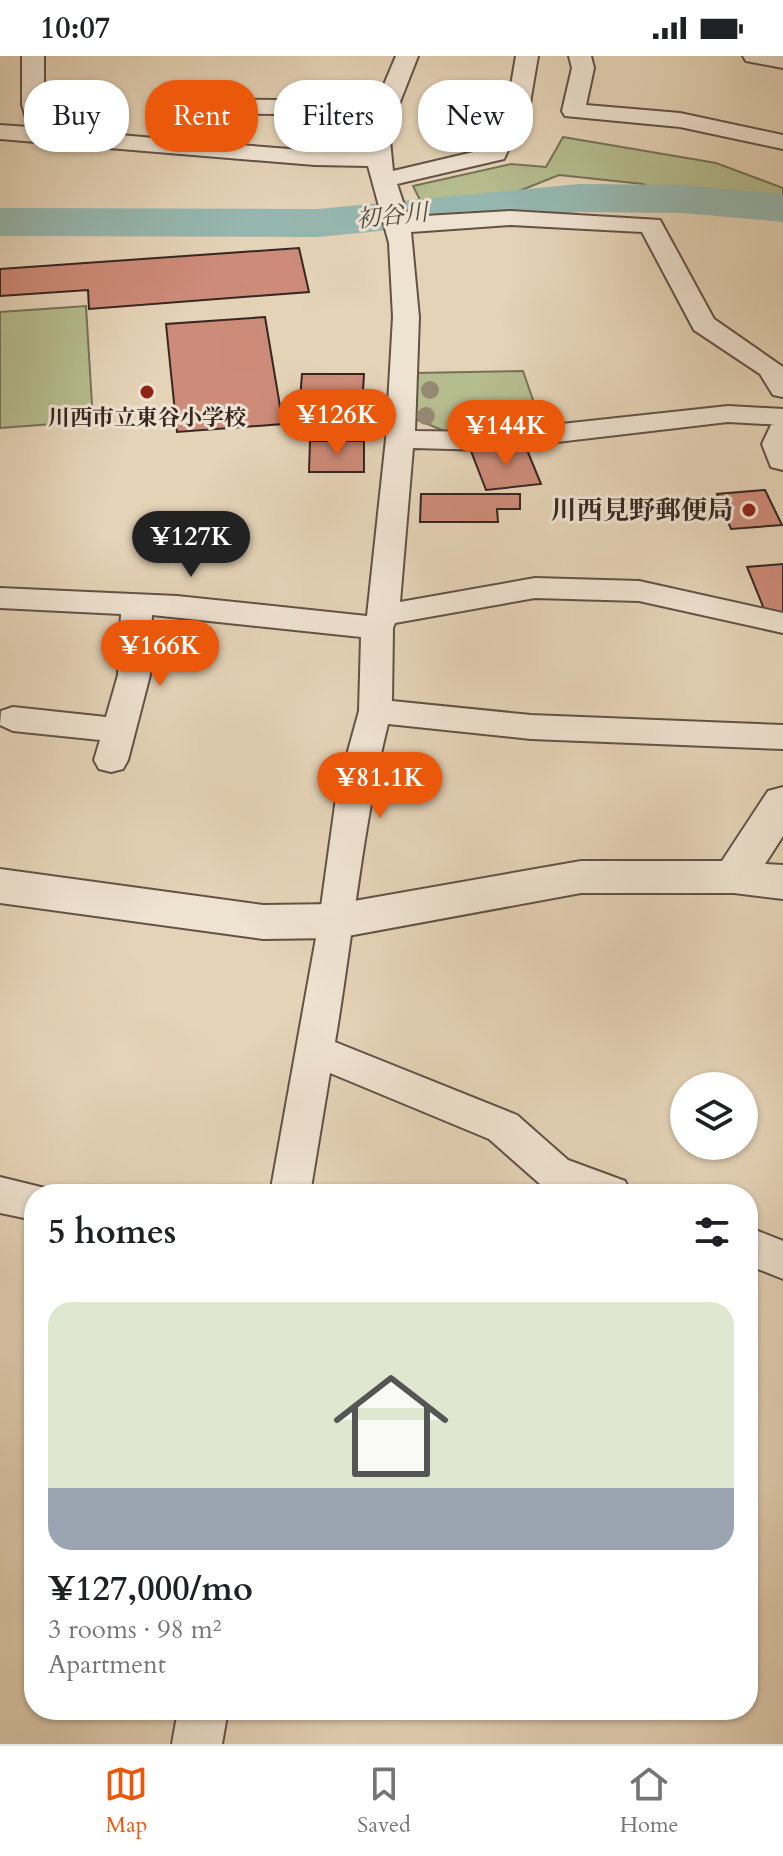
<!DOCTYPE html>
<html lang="en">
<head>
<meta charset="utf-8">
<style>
  body { margin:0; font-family:Cardo,"Noto Serif JP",serif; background:#f6f6f6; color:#202124; height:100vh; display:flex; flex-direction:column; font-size:30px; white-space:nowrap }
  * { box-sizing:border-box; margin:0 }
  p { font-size:26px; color:#757577 }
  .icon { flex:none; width:44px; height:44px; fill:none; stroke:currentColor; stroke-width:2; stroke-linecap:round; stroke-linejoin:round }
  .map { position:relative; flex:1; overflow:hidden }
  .details { position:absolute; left:24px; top:1128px; width:734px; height:536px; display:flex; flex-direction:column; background:#fff; border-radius:32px; box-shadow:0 2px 6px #0004 }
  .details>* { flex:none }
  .hud { position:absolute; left:24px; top:24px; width:736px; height:72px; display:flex; gap:16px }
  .controls { position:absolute; left:670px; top:1016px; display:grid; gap:16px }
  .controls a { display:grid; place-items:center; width:88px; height:88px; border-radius:50%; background:#fff; box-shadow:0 2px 6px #0004; font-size:40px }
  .price { position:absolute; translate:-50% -68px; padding:0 18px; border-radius:28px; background:#ea580c; color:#fff; font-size:26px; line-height:52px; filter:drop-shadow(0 2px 4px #0008) }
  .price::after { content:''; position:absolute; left:50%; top:48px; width:24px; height:18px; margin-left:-12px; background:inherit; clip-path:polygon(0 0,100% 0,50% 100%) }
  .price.active { background:#222; color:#fff }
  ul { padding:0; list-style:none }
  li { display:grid; align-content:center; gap:16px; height:424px; padding:0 24px }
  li+li { border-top:2px solid #e0e0e0 }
  li span { display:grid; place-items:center; height:248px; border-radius:24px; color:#555 }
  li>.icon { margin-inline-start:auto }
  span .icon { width:144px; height:144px; fill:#fffc; stroke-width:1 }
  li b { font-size:34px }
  h2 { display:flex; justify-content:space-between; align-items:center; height:96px; padding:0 24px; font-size:34px }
  .tag { padding:0 28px; border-radius:32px; background:#fff; box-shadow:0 2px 6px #0004; font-size:28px; line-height:72px }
  .tag.active { background:#ea580c; color:#fff }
  .status { display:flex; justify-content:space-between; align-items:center; height:56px; padding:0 40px; background:#fff; direction:ltr }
  .status svg { height:22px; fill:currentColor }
  .tab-bar { display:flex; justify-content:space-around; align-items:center; height:112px; border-top:2px solid #e0e0e0; background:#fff; font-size:22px; color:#757577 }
  .tab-bar a { display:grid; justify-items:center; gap:4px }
  .tab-bar .active { color:#ea580c }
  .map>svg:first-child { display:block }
  .green { fill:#b5bc8e; stroke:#767258; stroke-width:2 }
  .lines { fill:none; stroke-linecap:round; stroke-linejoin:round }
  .river { fill:#96b7b0; fill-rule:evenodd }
  .building { fill:#cd8b79; stroke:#372721; stroke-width:2 }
  .minor-casing { stroke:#625246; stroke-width:4 }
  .tertiary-casing { stroke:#625246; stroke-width:4 }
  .minor { fill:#eee2d0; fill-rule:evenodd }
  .tertiary { fill:#eee2d0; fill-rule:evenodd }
  .tree { fill:#968973 }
  .poi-dot { fill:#8f2418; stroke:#eee2d0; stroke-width:3 }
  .labels { text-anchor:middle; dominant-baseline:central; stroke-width:6; stroke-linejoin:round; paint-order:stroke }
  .far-poi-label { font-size:22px; font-weight:bold; fill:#372721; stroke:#eee2d0 }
  .far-water-label { font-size:24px; font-style:italic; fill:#4f4b45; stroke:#eee2d0 }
  .poi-label { font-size:26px; font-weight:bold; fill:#372721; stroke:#eee2d0; text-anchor:end }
</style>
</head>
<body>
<div class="status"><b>10:07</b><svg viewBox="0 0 49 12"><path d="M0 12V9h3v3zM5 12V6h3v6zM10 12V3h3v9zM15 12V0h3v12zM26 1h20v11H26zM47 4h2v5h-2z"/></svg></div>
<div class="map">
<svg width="783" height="1688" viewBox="0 0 783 1688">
  <rect width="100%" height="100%" fill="#e5d3b7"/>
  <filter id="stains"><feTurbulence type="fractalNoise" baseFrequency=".0025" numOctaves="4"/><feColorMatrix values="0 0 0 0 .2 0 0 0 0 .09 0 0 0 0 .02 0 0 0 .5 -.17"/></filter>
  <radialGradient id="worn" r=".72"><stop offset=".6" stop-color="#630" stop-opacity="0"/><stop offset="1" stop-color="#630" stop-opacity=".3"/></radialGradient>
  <path class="green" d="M563 81 716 107 783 132V164L679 150 643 128 559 119 514 137 422 148 413 130 511 108 546 111Z
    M86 250 93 365 0 372V256Z
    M523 315 542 370 451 378 411 361 414 317Z"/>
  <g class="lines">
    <path class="river" d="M579 128 683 129 783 138V166L683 157 579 156 318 181 0 180V152L318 153Z"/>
  </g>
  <path class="building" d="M299 192 309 236 89 253 88 234 0 240V213Z
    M265 261 283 368 177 376 166 268Z
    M302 318H364L360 383H297Z
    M310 385H364V416H309Z
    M525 389 541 428 486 434 471 395Z
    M765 434 782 469 731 473 717 438Z
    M421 438H520V453H497L498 466H420Z
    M783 508V557L764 553 747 511Z"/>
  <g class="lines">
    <defs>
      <path id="minor" d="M22 0H44V49L53 73 154 82 171 45 179 43 377 45 396 0H418L389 74 393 115 486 93 508 47 516 0H538L530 47 504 103 397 128 408 161 511 155 660 164 714 263 783 311V341L773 339 760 318 694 274 642 176 511 169 411 176 419 261 415 375 488 376 728 350 783 353V369L728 366 488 394 413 392 400 546 535 522 639 525 783 557V577L639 545 535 542 395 567 393 572 392 645 531 659 783 669V693L531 683 388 668C362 772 353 880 335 986L517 1059 568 1104 625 1125 631 1138H564L540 1128 489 1083 330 1017 310 1138H270L319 865 337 735 359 655 361 581 152 559 150 619 128 704 123 713 111 716 99 713 94 704 100 684 13 675 0 669 1 655 13 651 106 661 118 619 121 558 0 552V532L177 540 367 560 386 383 393 261 389 187 368 110 315 109 0 83V69L29 71 22 49ZM188 57 371 59 365 74 366 96 315 95 177 84Z
        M569 0H591L594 12 586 49 680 57 783 79V93L680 71 565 60 562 55 572 12Z
        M743 0H783V12L746 5Z
        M0 1121 49 1133 51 1138H34V1164L0 1157Z
        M748 1171 783 1185V1223L748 1209Z
        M178 1654H228L222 1688H172Z"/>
      <path id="tertiary" d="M783 366V414L771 411 762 388 771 369Z
        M783 731V780L765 808 783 809V843L734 837H581L337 882 263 883 0 847V813L263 849 337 848 581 805H722L768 735Z"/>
    </defs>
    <use href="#minor" class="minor-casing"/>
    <use href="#tertiary" class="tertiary-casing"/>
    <use href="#minor" class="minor"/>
    <use href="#tertiary" class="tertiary"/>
  </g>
  <g class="tree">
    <circle cx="430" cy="334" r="9"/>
    <circle cx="426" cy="360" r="9"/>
  </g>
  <g class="poi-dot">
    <circle cx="147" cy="336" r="8"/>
    <circle cx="749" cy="454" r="8"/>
  </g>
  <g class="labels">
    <g class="far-poi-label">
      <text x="147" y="362">川西市立東谷小学校</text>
    </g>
    <g class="far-water-label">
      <text transform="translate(392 160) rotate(-6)">初谷川</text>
    </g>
    <g class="poi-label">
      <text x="733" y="454">川西見野郵便局</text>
    </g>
  </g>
  <rect width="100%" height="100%" filter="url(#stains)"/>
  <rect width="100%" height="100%" fill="url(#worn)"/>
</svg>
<div class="controls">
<a><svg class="icon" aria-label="layers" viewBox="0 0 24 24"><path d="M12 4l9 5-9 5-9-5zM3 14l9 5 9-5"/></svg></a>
</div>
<b class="price" style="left:337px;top:401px">¥126K</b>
<b class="price" style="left:506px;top:412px">¥144K</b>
<b class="price active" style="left:191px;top:523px">¥127K</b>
<b class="price" style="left:160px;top:632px">¥166K</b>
<b class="price" style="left:380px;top:764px">¥81.1K</b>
<div class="hud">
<a class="tag">Buy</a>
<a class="tag active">Rent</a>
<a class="tag">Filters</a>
<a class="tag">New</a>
</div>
<section class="details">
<h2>5 homes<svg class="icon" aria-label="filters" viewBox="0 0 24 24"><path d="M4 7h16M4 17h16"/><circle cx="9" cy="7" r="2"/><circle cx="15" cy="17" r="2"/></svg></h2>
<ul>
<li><span style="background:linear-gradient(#dfe7d0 75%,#9aa5b1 0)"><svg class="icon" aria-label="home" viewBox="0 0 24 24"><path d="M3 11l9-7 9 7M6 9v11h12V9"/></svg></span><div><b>¥127,000/mo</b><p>3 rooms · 98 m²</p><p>Apartment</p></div></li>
</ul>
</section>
</div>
<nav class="tab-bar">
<a class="active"><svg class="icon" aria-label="map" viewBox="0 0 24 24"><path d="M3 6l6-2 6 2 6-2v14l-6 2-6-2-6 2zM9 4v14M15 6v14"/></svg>Map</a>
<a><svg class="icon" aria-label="saved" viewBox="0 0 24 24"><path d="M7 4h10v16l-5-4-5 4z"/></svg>Saved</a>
<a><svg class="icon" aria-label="home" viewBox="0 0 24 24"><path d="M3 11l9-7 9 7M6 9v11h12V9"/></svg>Home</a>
</nav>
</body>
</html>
